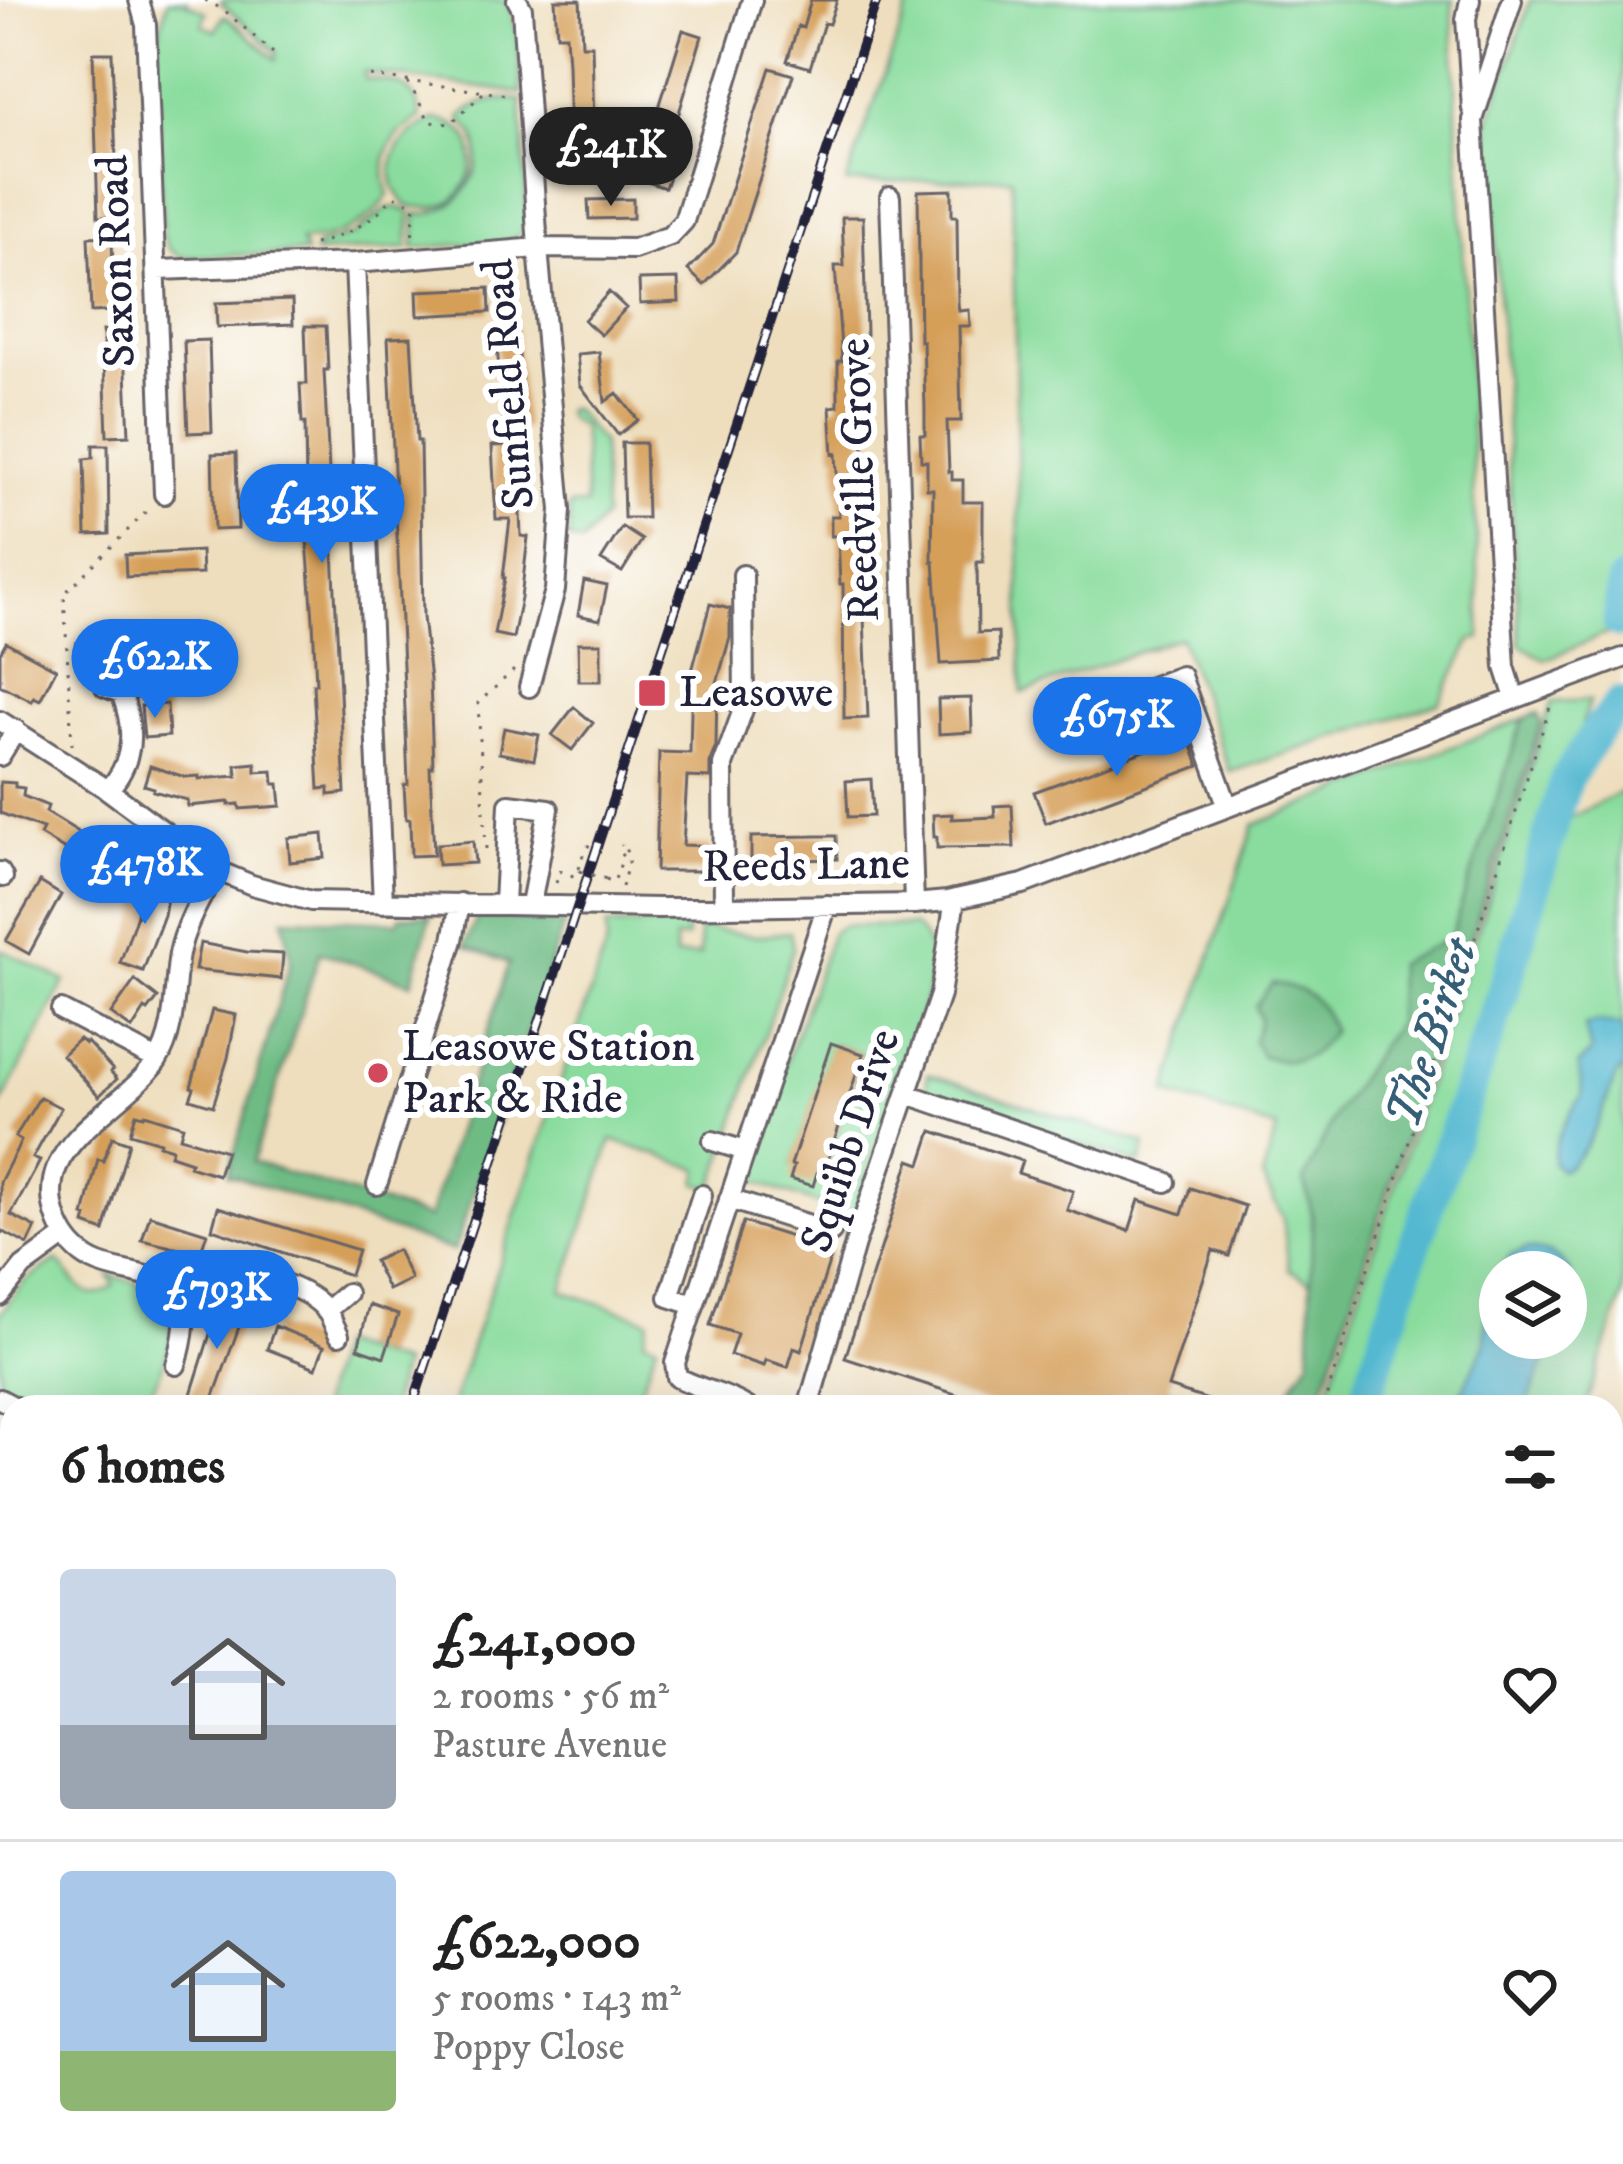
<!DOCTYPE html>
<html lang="en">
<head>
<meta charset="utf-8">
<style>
  body { margin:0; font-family:"IM FELL DW Pica",serif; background:#f2f2f2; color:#222; height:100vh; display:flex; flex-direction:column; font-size:45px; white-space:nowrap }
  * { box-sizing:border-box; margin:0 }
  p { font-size:39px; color:#767676 }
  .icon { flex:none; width:66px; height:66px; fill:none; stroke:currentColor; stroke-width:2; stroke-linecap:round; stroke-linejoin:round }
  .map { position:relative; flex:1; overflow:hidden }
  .sheet { position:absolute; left:0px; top:1395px; width:1623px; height:771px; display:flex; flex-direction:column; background:#fff; border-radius:36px 36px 0 0; box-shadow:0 12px 48px #0002 }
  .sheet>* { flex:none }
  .controls { position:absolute; left:1479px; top:1251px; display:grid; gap:24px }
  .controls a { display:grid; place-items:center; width:108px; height:108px; border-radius:50%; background:#fff; box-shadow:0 12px 48px #0002; font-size:60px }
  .price { position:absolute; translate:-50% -102px; padding:0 27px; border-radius:42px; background:#1a73e8; color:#fff; font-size:39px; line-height:78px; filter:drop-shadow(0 3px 6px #0008) }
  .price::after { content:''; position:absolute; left:50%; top:72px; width:36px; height:27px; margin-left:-18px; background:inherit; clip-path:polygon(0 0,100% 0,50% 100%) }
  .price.on { background:#222; color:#fff }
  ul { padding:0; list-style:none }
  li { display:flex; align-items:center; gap:36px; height:300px; padding:0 60px }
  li+li { border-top:3px solid #e0e0e0 }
  li span { display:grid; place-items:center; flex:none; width:336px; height:240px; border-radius:12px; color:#555 }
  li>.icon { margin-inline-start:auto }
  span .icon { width:144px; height:144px; fill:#fffc; stroke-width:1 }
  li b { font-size:51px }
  h2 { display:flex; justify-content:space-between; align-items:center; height:144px; padding:0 60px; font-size:51px }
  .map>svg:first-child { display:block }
  .green { fill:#89dc9d; stroke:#567f6c; stroke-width:3; fill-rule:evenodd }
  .forest { fill:#6ebc84; stroke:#486f60; stroke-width:3 }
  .water { fill:#52b8d0; stroke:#3a6d86; stroke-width:3 }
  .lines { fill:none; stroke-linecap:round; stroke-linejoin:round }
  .stream { stroke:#52b8d0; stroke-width:6 }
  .river { stroke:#52b8d0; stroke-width:33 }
  .building { fill:#d59f58 }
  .minor-casing { stroke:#696468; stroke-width:24 }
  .path { stroke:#696468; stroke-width:3; stroke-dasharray:3 9; stroke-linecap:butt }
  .minor { stroke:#fff; stroke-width:18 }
  .rail-casing { stroke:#22223b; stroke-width:10 }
  .rail { stroke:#fff; stroke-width:6; stroke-dasharray:18; stroke-linecap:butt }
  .path-bridge { stroke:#696468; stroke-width:3; stroke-dasharray:3 9; stroke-linecap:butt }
  .poi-dot { fill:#d1495b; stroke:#fff; stroke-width:4.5 }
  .labels { text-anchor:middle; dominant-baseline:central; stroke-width:12; stroke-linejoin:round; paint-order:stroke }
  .street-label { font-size:45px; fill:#22223b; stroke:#fff }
  .poi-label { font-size:45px; fill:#22223b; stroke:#fff; text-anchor:start }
  .water-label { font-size:48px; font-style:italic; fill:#355e77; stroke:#fff }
</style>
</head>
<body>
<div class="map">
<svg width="1623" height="2164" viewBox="0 0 1623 2164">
  <rect width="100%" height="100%" fill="#fff"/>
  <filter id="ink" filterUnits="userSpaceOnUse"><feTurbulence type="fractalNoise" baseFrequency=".00833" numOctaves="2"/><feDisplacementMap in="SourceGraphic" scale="24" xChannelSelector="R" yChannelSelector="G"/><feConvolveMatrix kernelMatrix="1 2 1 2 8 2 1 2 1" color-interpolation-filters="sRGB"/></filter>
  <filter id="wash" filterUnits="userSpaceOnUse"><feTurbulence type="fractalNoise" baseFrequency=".004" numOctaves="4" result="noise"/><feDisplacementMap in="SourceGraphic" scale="48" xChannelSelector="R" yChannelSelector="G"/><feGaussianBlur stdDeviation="2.7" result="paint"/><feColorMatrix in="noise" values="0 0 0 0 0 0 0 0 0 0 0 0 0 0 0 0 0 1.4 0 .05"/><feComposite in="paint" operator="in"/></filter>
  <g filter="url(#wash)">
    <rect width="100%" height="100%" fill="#eedebd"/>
    <path class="green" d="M168 0H187L186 3 206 12 202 25 216 31 223 16 228 18 276 59 277 52 221 3 223 0H506L517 33 521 93 364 72 365 79C396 82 414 82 421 117 390 136 376 158 389 195 368 225 338 239 301 242L306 253 180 257 168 248 163 236 155 50Z
      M911 0H1454L1452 7 1481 639 1472 640 1439 703 1230 772 1180 637 1022 693 1012 178 846 183Z
      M1530 0H1623V627L1544 660 1520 644 1488 125Z
      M508 99 521 100 527 216C525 231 519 237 505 242L414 248 416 214C457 217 491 170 473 133 471 130 462 121 460 118 475 103 486 100 508 99Z
      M434 120C490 122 480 198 436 207 426 209 416 207 407 206 375 171 396 137 434 120Z
      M397 207 411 213 407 248 314 253 318 245 352 236 388 208Z
      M572 408 602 443 604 517 582 543 570 540 569 506 586 505 582 427 568 419 565 410Z
      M1590 700 1553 816 1561 822 1623 791V1295L1585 1407H1323L1552 702ZM1500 1272H1566V1338H1500Z
      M1538 713 1541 723 1317 1407H1284L1292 1386 1310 1359 1311 1282 1289 1269 1283 1218 1262 1177 1277 1129 1166 1093 1254 825Z
      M686 924 687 938 675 939V956L700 955 699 927 755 936 790 932 793 949 713 1188 697 1183 700 1169 612 1140 562 1291 649 1320 644 1339 657 1344 634 1407H451L607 943 606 926Z
      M843 926H914C936 947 934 968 927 995L847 1233 836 1229 842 1212 752 1181 749 1168 832 932ZM832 1044 863 1054 823 1175 792 1165Z
      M0 949 65 981 0 1107Z
      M928 1074 1146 1144 1140 1164 925 1093Z
      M57 1260C75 1278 86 1311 114 1285L109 1275 165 1290C182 1330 163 1372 142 1407H94L95 1403 71 1396 66 1407H35L0 1393V1314L24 1282Z
      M337 1344 402 1364 390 1407H320Z
      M0 1585 12 1591V2154H151L148 2164H0Z
      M1623 1955V2164H1552L1555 2154H1611V1990Z
      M191 2154H1100L1097 2164H188Z"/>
    <path class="forest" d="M1538 713 1541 723 1317 1407H1284L1292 1386 1310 1359 1312 1215 1304 1180 1336 1113 1396 1023 1397 964 1450 938 1523 719Z
      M431 915 412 983 320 952 253 1162 429 1218 509 963 465 946 478 916 564 924 454 1251 228 1174 291 960 283 918 398 922 400 916Z
      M1272 983C1304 987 1321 998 1332 1030 1314 1061 1296 1066 1262 1056L1253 1041 1260 1020 1255 1006Z"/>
    <path class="water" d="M1597 1022 1623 1026V1069L1617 1074C1605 1102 1589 1158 1561 1170L1553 1163C1554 1135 1568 1117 1583 1094L1578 1065 1591 1052 1585 1026Z
      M1527 1249C1555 1251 1573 1264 1575 1292L1566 1284V1272L1539 1269 1525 1272H1500V1338H1544L1545 1360 1526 1407H1454L1485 1345 1486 1316 1494 1275 1512 1255Z"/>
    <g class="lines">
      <path class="stream" d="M0 2052 12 2036"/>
      <path class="river" d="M1619 622 1623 581
        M1363 1407 1413 1250 1503 992 1566 779 1598 730 1620 704
        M1155 2164 1158 2154"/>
    </g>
    <g id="blocks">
      <path class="building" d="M555 0H580L582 45H592L594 130H586L588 176 563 177 561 140H570L568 64 566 35H557Z
        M811 0H837L829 24 824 23 810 68 787 61 798 26 803 28Z
        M683 30 702 36 673 133 653 127Z
        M93 53H112L118 217H98Z
        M770 68 793 75 736 252 704 285 688 270 713 244Z
        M659 139 679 146 665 188 645 181Z
        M952 190V216H957L958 304 959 311 969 310 970 326H959L961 421H947L949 472H952V480H963V502H983V562H977L978 633 998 632 999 661 941 664 934 562H932L933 489H927V461H921L920 435H925V408L923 341H920L918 191Z
        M633 199V218L589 219 588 200Z
        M842 217H863L867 373 862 374V409L867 515H871L872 535H865L867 594H876L877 617H864L868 718 844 719 843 584H840L838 536H831V516H839L836 453 833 454 830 407 838 406V361H842L835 266H844Z
        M112 236 114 311 91 312 88 237Z
        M678 279 679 302 640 304 639 280Z
        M489 288 490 312 418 316 417 291Z
        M609 292 626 308 601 335 584 320Z
        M292 300 293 324 217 327 216 303Z
        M516 325 526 428 505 431 495 327Z
        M305 326H326L328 370H324L345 793 329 795V788L319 789 314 703 313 684H316L313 620 303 487H306L305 423H302L300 384H307Z
        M124 330 129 435 107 436 103 331Z
        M411 337 417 441H420L423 617 430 680 433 767H430L434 855 411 856 410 819H406L404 785 408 784 406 731 388 338Z
        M209 340 212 432 188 433 184 341Z
        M599 352 605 402 617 393 638 420 618 435 580 385 577 354Z
        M622 443H645L647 518H624Z
        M93 445H108L109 534 86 535 84 459 93 458Z
        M517 445 521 536 528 537 521 598 513 638 494 634 505 578H503L510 519H496L492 446Z
        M236 453 238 529 214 530 212 454Z
        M622 527 642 540 622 572 601 560Z
        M201 551 202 574 126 577 125 555Z
        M584 581 607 586 600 620 578 615Z
        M710 604 730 609V637L717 683 716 746 710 761V778L687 777 683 845 710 846V871H656L659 752 690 753 692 671Z
        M115 636 135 637V640L190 637 191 661 109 663V666L79 668 77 643 115 640Z
        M6 642 56 669 40 700 34 697 32 701 0 685V653Z
        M578 643H601V681H579Z
        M971 698 972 732 939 734 938 699Z
        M167 704 169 736 144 738 141 706Z
        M574 707 593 723 572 750 552 735Z
        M504 728 539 735 534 760 499 753Z
        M1188 735 1199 766 1046 823 1034 792Z
        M256 763V772L273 771 274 784H279L281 806 240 809 239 804 229 805V802L188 806 187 800 153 791 154 788 144 785 150 766 185 777 199 776V779L237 776 236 765Z
        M871 779 873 816 848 817 846 781Z
        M0 782 15 783V787L24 788 23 796 48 806 46 812 128 862 114 886 64 856 67 851 40 835 43 829 0 813Z
        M1012 805 1014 847 937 848V837H934L933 815 952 814V819L995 817 994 806Z
        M323 834 325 858 290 862 288 838Z
        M818 836H836L837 859 751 861V837Z
        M473 841 475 863 438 865 437 844Z
        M40 882 61 895 29 954 6 941Z
        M140 887 168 891 164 915 143 971 120 963 137 915Z
        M200 943 247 952 283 954 281 979 195 970Z
        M135 980 158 998 148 1011 145 1009 132 1029 111 1014Z
        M212 1010 236 1015 228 1058 213 1106 190 1099 194 1088 191 1087Z
        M79 1039 85 1044 87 1042 113 1070 111 1072 117 1079 99 1096 62 1055Z
        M831 1043 863 1054 823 1175 817 1173 813 1186 790 1179 794 1166 791 1165Z
        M40 1097 61 1108 33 1158 40 1161 11 1215 36 1228 28 1245 2 1231 0 1236V1182L21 1141 15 1137Z
        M136 1114 144 1116 145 1114 183 1126 180 1137 226 1151 218 1175 189 1166 191 1162 170 1155 172 1149 159 1145 160 1142 130 1133Z
        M932 1131 1022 1161 1018 1173 1073 1191 1067 1210 1129 1231 1139 1200 1182 1214 1190 1188 1245 1206 1229 1256 1213 1250 1168 1387 1221 1404V1407H995L845 1358 910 1160 921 1164Z
        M112 1137 129 1143 104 1231 85 1224 87 1217 84 1216 98 1159 103 1161Z
        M218 1207 358 1250 350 1275 212 1229Z
        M150 1215 207 1233 200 1254 142 1240Z
        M743 1222 833 1250 801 1351 794 1348 788 1367 766 1360 764 1366 730 1355 737 1334 710 1325Z
        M397 1250 411 1279 388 1290 374 1261Z
        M222 1296 247 1305 210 1407H187Z
        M369 1305 398 1315 384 1357 358 1348Z
        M275 1326 324 1346 316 1368 267 1349Z"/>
    </g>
  </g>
  <g filter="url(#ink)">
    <use href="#blocks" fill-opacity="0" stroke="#696468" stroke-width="3"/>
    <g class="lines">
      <defs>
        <path id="minor" d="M139 0 146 25 164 494
          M517 0 522 9 538 248 561 510 555 590 529 687
          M1470 0 1466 19 1472 109
          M1512 0 1473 120 1505 667 1515 698
          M890 197 914 904
          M355 263 383 903
          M158 270 355 263 538 248 634 249 670 236 684 221 752 0
          M105 687 121 693C135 728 135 761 108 790
          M121 693 151 681
          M1074 716 1181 676 1228 807
          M0 721 108 790 216 870 252 885 311 901 658 908 914 904 947 901 1023 884 1623 658
          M0 756 16 730
          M216 870C202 897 185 924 179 954 173 988 177 1030 157 1061 131 1098 75 1125 57 1167 43 1202 61 1245 93 1261 108 1269 129 1271 146 1276 157 1278 170 1284 181 1285 195 1285 211 1276 225 1273 252 1269 308 1288 326 1310 331 1317 335 1327 339 1335
          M0 872 3 877
          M504 903 509 804 549 809 531 904
          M724 907 723 765 744 707 743 575
          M61 1010 157 1060
          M907 1094 1166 1182
          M713 1141 745 1151
          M377 1185 453 940 460 903
          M729 1199 831 1232
          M0 1296 23 1267 64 1237
          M694 1305 669 1297 702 1195
          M326 1311 347 1293
          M176 1365C185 1337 186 1314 184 1285
          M0 1399 15 1407
          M747 1407C726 1393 700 1390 677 1377L675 1363 827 905
          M811 1407 809 1404 855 1244 940 995 955 899
          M1611 1667 1623 1626
          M1611 1679 1623 1694
          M1227 2154V2164
          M1539 2164 1543 2154"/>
      </defs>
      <use href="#minor" class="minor-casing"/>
      <path class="path" d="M205 0 224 10 273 53
        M370 76 508 95
        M408 82 430 122 450 124 483 93
        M314 244C348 236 371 222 394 196L415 205 412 239
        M72 745 64 594 150 508
        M486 849 478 703 514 670
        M579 869 584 851 590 844
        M606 879 614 882 623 857 620 852 622 844
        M556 883 560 871 576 877 580 871
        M622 887 629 859 623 842
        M1323 1407 1550 707
        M1110 2164 1113 2154"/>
      <use href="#minor" class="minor"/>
      <defs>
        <path id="rail" d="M412 1407 877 0
          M172 2164 175 2154"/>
      </defs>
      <use href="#rail" class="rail-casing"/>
      <use href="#rail" class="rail"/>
      <path class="path-bridge" d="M580 871 606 879"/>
    </g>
  </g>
  <g class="poi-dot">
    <rect x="637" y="678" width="30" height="30" rx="6"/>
    <circle cx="378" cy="1073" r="12"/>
  </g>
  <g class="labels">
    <g class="street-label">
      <text transform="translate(117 261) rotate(-92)">Saxon Road</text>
      <text transform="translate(509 384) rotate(-95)">Sunfield Road</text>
      <text transform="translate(860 480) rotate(-92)">Reedville Grove</text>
      <text transform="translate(806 866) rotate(-1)">Reeds Lane</text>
      <text transform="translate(851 1141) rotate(-72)">Squibb Drive</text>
    </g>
    <g class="poi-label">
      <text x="679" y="693">Leasowe</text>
      <text x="402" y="1047">Leasowe Station<tspan x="402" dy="52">Park &amp; Ride</tspan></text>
    </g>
    <g class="water-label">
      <text transform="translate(1433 1034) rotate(-72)">The Birket</text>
    </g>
  </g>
</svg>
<div class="controls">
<a><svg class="icon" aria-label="layers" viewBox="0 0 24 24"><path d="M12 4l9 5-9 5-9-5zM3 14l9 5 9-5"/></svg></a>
</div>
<b class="price on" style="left:611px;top:209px">£241K</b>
<b class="price" style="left:322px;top:566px">£439K</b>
<b class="price" style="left:155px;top:721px">£622K</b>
<b class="price" style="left:1117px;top:779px">£675K</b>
<b class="price" style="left:145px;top:927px">£478K</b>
<b class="price" style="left:217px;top:1352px">£793K</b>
<section class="sheet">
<h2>6 homes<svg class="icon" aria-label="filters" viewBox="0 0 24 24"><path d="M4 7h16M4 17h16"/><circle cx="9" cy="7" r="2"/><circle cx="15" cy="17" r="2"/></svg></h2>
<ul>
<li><span style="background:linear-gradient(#c9d6e8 65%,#9aa5b1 0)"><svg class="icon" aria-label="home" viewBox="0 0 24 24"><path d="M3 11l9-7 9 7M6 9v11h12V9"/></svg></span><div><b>£241,000</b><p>2 rooms · 56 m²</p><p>Pasture Avenue</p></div><svg class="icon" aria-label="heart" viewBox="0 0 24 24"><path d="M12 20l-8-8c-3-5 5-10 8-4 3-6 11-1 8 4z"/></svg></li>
<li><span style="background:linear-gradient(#a9c7e8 75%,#8fb573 0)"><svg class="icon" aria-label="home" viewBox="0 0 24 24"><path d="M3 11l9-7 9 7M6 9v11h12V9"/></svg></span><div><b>£622,000</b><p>5 rooms · 143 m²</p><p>Poppy Close</p></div><svg class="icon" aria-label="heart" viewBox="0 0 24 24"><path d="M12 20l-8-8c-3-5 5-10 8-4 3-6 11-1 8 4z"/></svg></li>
</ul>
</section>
</div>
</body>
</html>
